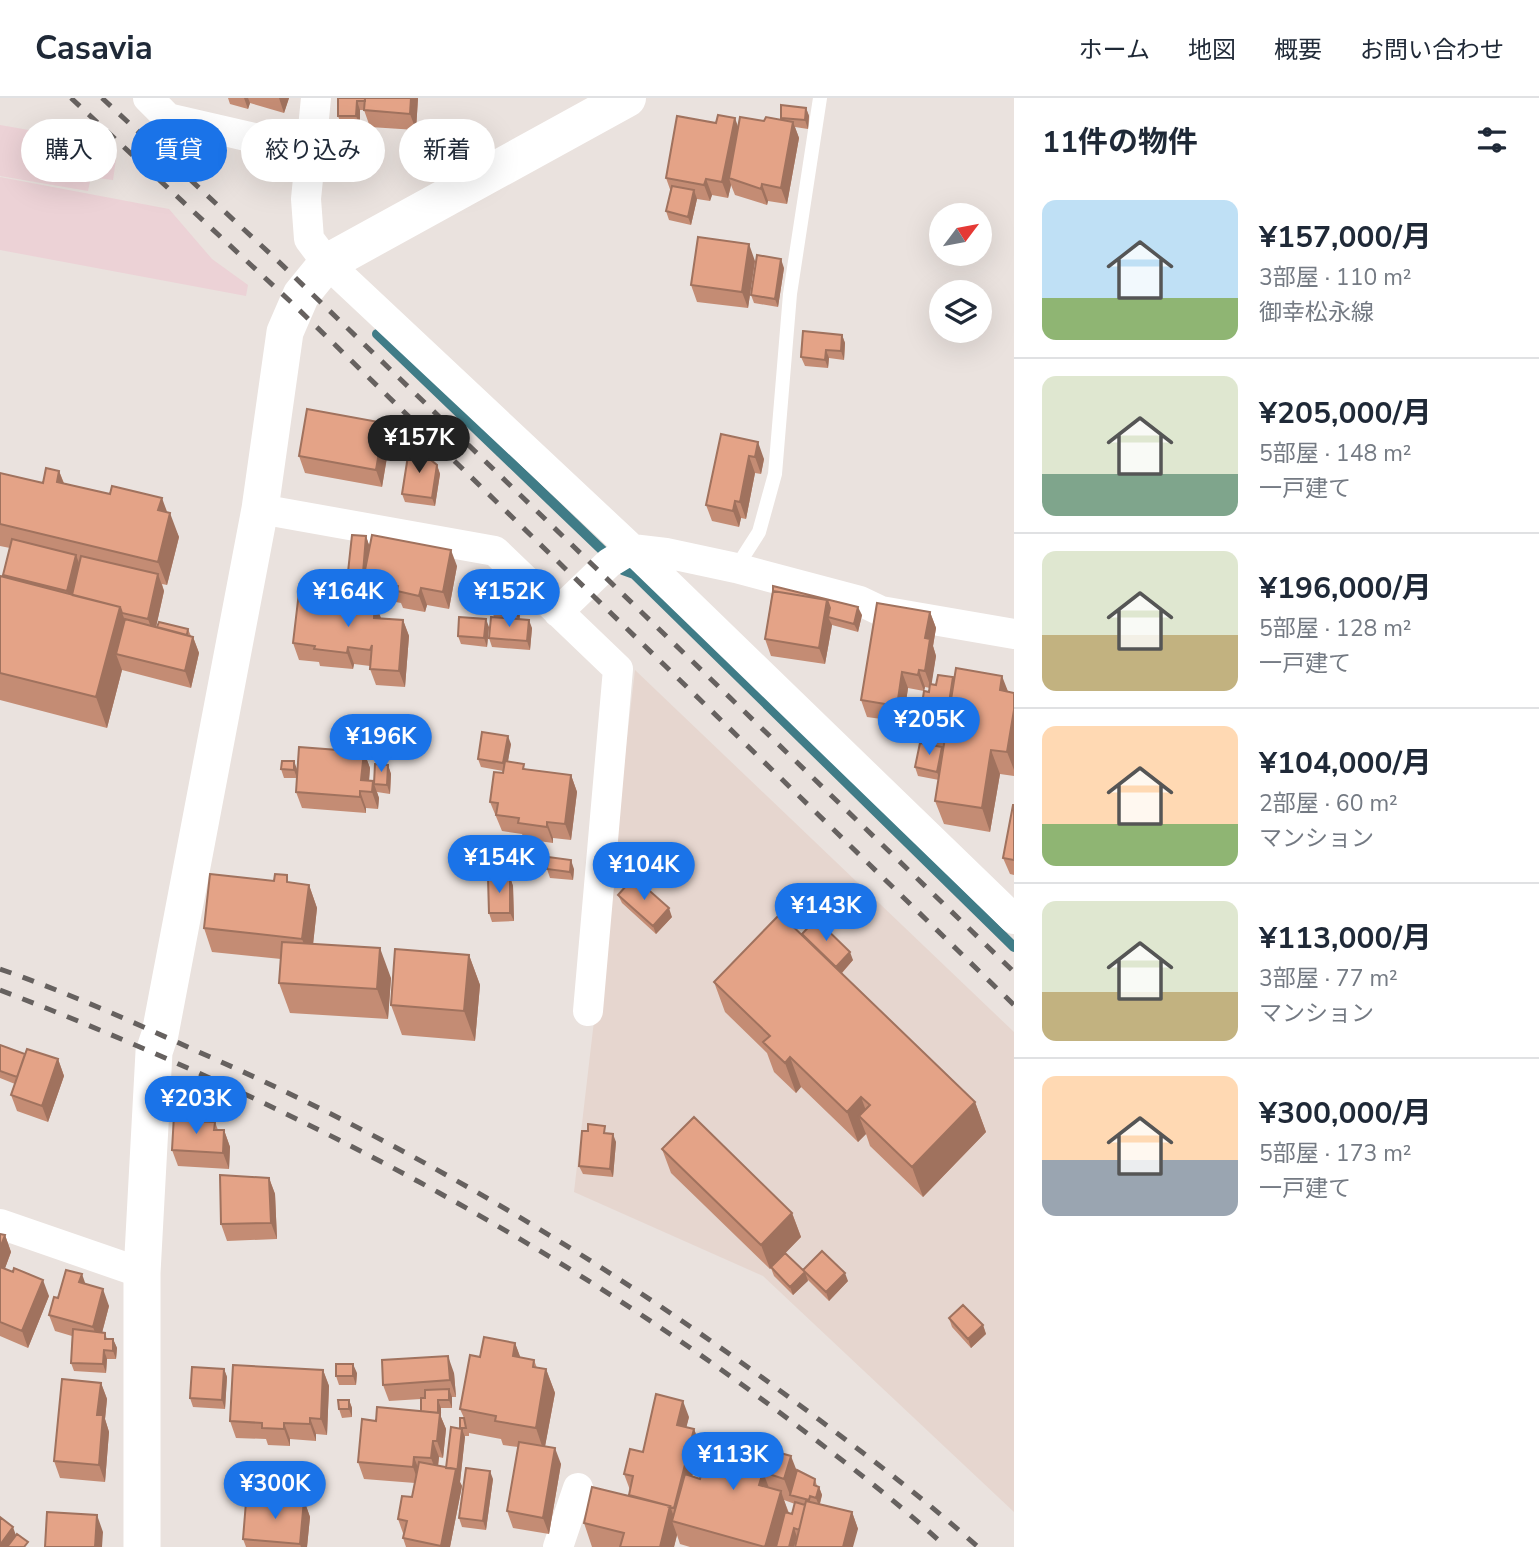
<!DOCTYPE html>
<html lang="ja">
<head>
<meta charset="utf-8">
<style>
  body { margin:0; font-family:"Nunito Sans","Noto Sans JP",sans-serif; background:#f6f6f7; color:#1f2937; height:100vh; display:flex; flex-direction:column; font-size:26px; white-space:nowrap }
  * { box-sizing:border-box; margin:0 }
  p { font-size:23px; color:#747a83 }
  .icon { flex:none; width:38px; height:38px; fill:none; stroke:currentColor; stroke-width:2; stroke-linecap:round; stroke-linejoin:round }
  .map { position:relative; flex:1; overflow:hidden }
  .details { display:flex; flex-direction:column; background:#fff; width:525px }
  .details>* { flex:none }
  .guide { position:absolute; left:21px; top:21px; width:665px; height:63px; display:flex; gap:14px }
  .needle { width:46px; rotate:58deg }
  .controls { position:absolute; left:929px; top:105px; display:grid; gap:14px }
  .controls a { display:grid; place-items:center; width:63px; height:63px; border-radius:50%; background:#fff; box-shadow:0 7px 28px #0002; font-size:35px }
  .price { position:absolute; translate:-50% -60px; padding:0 16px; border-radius:24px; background:#1a73e8; color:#fff; font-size:23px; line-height:46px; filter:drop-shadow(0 2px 4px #0008) }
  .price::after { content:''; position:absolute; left:50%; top:42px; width:21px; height:16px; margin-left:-10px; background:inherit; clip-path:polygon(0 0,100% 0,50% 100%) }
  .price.active { background:#222; color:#fff }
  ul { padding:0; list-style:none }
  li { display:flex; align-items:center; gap:21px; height:175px; padding:0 28px }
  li+li { border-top:2px solid #e0e1e3 }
  li span { display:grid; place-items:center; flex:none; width:196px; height:140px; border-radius:14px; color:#555 }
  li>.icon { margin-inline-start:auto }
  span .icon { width:84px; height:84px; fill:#fffc; stroke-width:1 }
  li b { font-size:30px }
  h2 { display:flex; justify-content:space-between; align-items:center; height:84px; padding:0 28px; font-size:30px }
  .tag { padding:0 24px; border-radius:32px; background:#fff; box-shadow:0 7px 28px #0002; font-size:24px; line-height:63px }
  .tag.active { background:#1a73e8; color:#fff }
  header { display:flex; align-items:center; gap:42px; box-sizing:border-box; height:98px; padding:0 35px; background:#fff; border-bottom:2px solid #e0e1e3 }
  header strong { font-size:33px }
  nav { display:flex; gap:38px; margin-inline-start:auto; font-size:24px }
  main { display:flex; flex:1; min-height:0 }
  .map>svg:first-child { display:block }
  .commercial { fill:#ecd2d6 }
  .built { fill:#e6d6cf }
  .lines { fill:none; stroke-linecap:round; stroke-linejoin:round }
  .stream { stroke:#407c87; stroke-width:10 }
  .service { stroke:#fff; stroke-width:14 }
  .minor { stroke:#fff; stroke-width:30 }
  .tertiary { stroke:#fff; stroke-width:37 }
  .secondary { stroke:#fff; stroke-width:38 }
  .rail { stroke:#66615f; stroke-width:5; stroke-dasharray:12 12; stroke-linecap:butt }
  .wall { fill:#c48c74; fill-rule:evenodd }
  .shaded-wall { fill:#a0725e }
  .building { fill:#e4a387; stroke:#a0725e; stroke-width:2 }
</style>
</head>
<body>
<header>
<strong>Casavia</strong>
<nav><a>ホーム</a><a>地図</a><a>概要</a><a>お問い合わせ</a></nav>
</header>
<main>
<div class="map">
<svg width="1014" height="1449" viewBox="0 0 1014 1449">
  <rect width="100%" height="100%" fill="#eae2de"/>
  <path class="commercial" d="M0 27 92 43 95 58 116 61 113 82 91 79 88 93 0 78Z
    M0 79 169 111 212 161 248 187 246 198 0 152Z"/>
  <path class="built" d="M635 572 1014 934V1414L763 1178 574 1094Z"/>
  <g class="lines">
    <path class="stream" d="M377 236 623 472 634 476 1014 849"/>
    <path class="service" d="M736 470 759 434 775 376 790 196 820 0"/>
    <path class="minor" d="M148 0 168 20 311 53
      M316 0 306 101 309 141 327 165 632 451 1014 821
      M260 411 495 453 618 571 588 913
      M558 514 609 465 632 451 666 455 736 470 860 503 881 513 1014 536
      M0 1126 142 1175
      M558 1449 578 1390"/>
    <path class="tertiary" d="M142 1449V1175L154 954 160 936 260 411 285 234 301 197 327 165"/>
    <path class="secondary" d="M327 165 627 0"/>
    <path class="rail" d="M71 0 292 205 1014 907
      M102 0 278 163 1014 874
      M0 871C69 895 135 925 201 955 413 1048 609 1165 794 1303 856 1349 920 1397 978 1449
      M0 892C285 1002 557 1143 800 1330 850 1368 900 1406 946 1449"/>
  </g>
  <path class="wall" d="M228 0H289L284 15 250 5 248 11 230 6Z
    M338 0H418L416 32 370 29 364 12H360V27L341 26 338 18Z
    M806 10 809 18 808 31 795 29 799 40 787 106 768 103 767 107 735 97 731 87 728 100 712 97 710 103 697 101 691 127 669 122 666 113 671 94 666 80 738 29 764 23 781 22V20Z
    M755 163 748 210 697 204 691 187Z
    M784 170 778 209 754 205 751 197Z
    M842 237 845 245 844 262 829 260 828 270 805 268 801 259Z
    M721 336 764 361 761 376 755 375 746 421 741 420 739 429 712 423 706 407Z
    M390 341 382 389 305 375 299 358Z
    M437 367 440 376 435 408 405 404 402 396Z
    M59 373 64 385 167 414 179 439 167 487 162 486 164 493 156 529 188 531 191 538 193 539 199 555 191 590 122 572 107 630 0 602V478L4 479 3 477 10 450 0 448V375L43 385Z
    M366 438 369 447V455L457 468 449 511 427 507 425 514 403 510 401 505 369 499 364 484 351 483 348 474Z
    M773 488 862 517 858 534 832 527 825 566 771 558 765 541Z
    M520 512V521L532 530 530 552 492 549 489 540 494 519 492 513Z
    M930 514 936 530 933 548 936 558 931 586 936 587 953 579 954 582 1014 595V678L1000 676 990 734 944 726 935 703 939 682 918 678 915 669 923 646 918 632 930 590 925 589 924 593 908 590 903 624 867 619 861 602Z
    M381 520 403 522 409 538 405 589 376 587 370 571V568L354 566 353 571 320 568 319 564 299 562 293 545Z
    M489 529 487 549 461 546 458 538Z
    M511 646 508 663 526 671 571 677 577 694 571 742 553 740V745L524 741 522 736 502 733 490 704 503 673 481 669 478 661Z
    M364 654 370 670 369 683 374 686 388 667 391 676 390 696 377 694 379 700 378 711 366 710V715L302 710 296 694 297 680H284L281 671H297Z
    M1014 707V777L1010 776 1003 760Z
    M547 771H574L573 782 550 780Z
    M510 779 513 788 514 823 492 824 489 815Z
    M274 783 309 787 317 810 313 846 391 880 388 921 290 915 279 885 281 861 212 854 204 830Z
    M618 797 672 819 656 836 622 805Z
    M802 837 853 862 842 875 975 1004 986 1034 923 1099 870 1048 866 1036 858 1044 801 989 796 995 774 974 767 955 725 914 714 884Z
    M469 857 480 887 475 943 402 937 391 907Z
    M0 947 25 956 58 961 64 978 48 1024 17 1013 11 997 15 986 0 980Z
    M193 1023 215 1024 218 1032H224L230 1049 229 1071 178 1068 172 1052Z
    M607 1035 616 1044 613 1079 583 1076 579 1068Z
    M662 1051 792 1115 801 1139 785 1155 803 1172 848 1183 829 1203 808 1182 793 1197 774 1178 771 1170 770 1171 671 1075Z
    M269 1080 275 1096 277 1141 227 1143 221 1126Z
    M0 1136 5 1137 11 1154 5 1170 49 1198 28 1250 0 1238Z
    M85 1186 109 1208 102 1235H105L107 1241H113L117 1250 116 1261H107L106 1275 74 1273 71 1265 72 1238 55 1233 49 1217 58 1200Z
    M949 1220 983 1227 986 1236 971 1250 952 1229Z
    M515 1245 520 1259 534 1262 537 1270 546 1271 555 1295 545 1348 561 1366 549 1436 513 1430 507 1413 518 1349 503 1347 501 1341 469 1335V1338H465L460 1384 462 1388 450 1449H406L403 1440 404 1438 398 1421 412 1399 415 1385 364 1381 358 1364 376 1323 421 1313V1301L389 1303 383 1287 454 1275 456 1299H452V1310H441V1319L446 1331 443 1360 439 1359 438 1368 446 1370 464 1320 460 1311 480 1259Z
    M224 1271 227 1279 225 1311 193 1309 190 1300Z
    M323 1272 329 1288 327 1337 316 1336V1343L290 1341V1348L268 1347 266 1341 236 1340 230 1323Z
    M357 1275 356 1287H339L336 1278Z
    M101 1285 107 1301 105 1321 109 1334 105 1384 60 1380 54 1363Z
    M349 1302 352 1310V1319L342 1320 339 1311Z
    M689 1319 686 1329 694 1331 700 1347 692 1379 700 1381 709 1367 796 1373 815 1381 817 1388 819 1389 822 1397 820 1406 852 1414 858 1431 797 1439 794 1449H690L680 1446 677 1437 674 1449H592L584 1425 629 1397 630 1392 624 1376 643 1354ZM784 1402 795 1406 792 1416 789 1415Z
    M493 1381 486 1432 462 1429 459 1420Z
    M304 1402 310 1419 307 1449H246L243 1441 264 1406 273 1407Z"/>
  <path class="shaded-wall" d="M244 0H248L250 5 248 11Z
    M279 0H289L284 15Z
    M411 0H418L416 32 410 16Z
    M357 3 360 12V27L356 18Z
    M806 10 809 18 808 31 805 22Z
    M735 20 741 37 729 80 731 87 728 100 722 84Z
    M793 24 799 40 787 106 781 90Z
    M706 81 712 97 710 103 704 87Z
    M762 86 768 103 767 107 761 91Z
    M694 92 697 101 691 127 688 119Z
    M749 146 755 163 748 210 742 194Z
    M781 161 784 170 778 209 775 201Z
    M842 237 845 245 844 262 841 253Z
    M826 252 829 260 828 270 825 262Z
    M384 325 390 341 382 389 376 372Z
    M758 344 764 361 761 376 755 359Z
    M749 358 755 375 746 421 740 404Z
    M437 367 440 376 435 408 432 400Z
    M59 373 68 397 57 384Z
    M162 400 169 419 170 415 179 439 167 487 158 464V412Z
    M735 403 741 420 739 429 733 413Z
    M366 438 369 447 366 484 363 475Z
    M451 452 457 468 449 511 443 494Z
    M76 457 82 473 71 503 67 493Z
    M158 476 164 493 154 538 148 521Z
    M421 490 427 507 425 514 419 498Z
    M827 502 833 518 828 519 832 527 825 566 819 550Z
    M375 504 381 520H374Z
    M517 504 520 512 519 524 516 516Z
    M120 509 131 539 116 556 122 572 107 630 96 599Z
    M858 509 862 517 858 534 854 526Z
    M930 514 936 530 933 548 936 558 931 590 925 573V540Z
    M486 521 489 529 487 549 484 540Z
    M403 522 409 538 405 589 399 573Z
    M529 522 532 530 530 552 527 543Z
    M193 539 199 555 191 590 185 573Z
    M348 549 354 566 353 571 347 555Z
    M919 572 925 589 924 593 918 577Z
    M902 574 908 590 903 624 897 608Z
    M1002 578 1011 601 1000 592Z
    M953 579 959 596 950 653 944 637Z
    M1014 612V672L1007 654Z
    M508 638 511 646 506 674 503 665Z
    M942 649 945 658 940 682 937 674Z
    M991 652 1000 676 990 734 982 710Z
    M364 654 370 670 368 694 361 682Z
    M294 663 297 671V680L294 672Z
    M388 667 391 676 390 696 387 687Z
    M571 677 577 694 571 742 565 726Z
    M373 683 379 700 378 711 372 694Z
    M360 693 366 710V715L360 699Z
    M547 724 553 740V745L547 729Z
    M571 762 574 771 573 782 570 774Z
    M510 779 513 788 514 823 510 815Z
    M309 787 317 810 311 865 302 841Z
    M669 810 672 819 656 836 653 828Z
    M380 850 391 880 388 921 377 891Z
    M850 854 853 862 839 878 836 869Z
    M469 857 480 887 475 943 464 913Z
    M790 959 801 989 796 995 785 965Z
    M58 961 64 978 48 1024 42 1008Z
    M861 999 872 1029 859 1018 866 1036 858 1044 847 1014Z
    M975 1004 986 1034 923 1099 912 1069Z
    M224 1032 230 1049 229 1071 223 1055Z
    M613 1036 616 1044 613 1079 610 1071Z
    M269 1080 275 1096 277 1141 271 1125Z
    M792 1115 801 1139 770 1171 761 1147Z
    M5 1137 11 1154 0 1184V1150Z
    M805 1174 808 1183 793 1197 790 1189Z
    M845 1175 848 1183 829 1203 826 1194Z
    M82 1176 88 1193 79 1184Z
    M43 1182 49 1198 28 1250 22 1233Z
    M103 1191 109 1208 99 1246 93 1229Z
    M983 1227 986 1236 971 1250 968 1241Z
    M113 1241 117 1250 116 1261 113 1253Z
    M515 1245 524 1269 513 1258Z
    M104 1252 107 1261 106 1275 103 1266Z
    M448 1258 454 1275 456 1299 450 1282Z
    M353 1266 357 1275 356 1287 353 1278Z
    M224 1271 227 1279 225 1311 222 1302Z
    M546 1271 555 1295 544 1354 536 1330Z
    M323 1272 329 1288 327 1337 321 1321Z
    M101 1285 107 1301 105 1321 109 1334 105 1384 99 1367 97 1317Z
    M449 1291 452 1299V1310L449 1302Z
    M349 1302 352 1310V1319L349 1311Z
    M438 1302 441 1310V1319L446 1331 443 1360 437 1343Z
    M683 1303 689 1319 683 1343 677 1327Z
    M310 1320 316 1336V1343L310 1326Z
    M284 1325 290 1341V1348L284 1331Z
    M462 1331 465 1339 460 1384 462 1388 450 1449H441Z
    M694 1331 700 1347 680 1426 674 1410Z
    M433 1343 439 1359 437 1376 431 1360Z
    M555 1350 561 1366 549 1436 543 1420Z
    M791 1358 800 1381 790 1397 784 1381Z
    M414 1359 420 1375 419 1386 413 1369Z
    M490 1373 493 1381 486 1432 483 1423Z
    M763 1374 772 1398 759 1387Z
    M819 1389 822 1397 819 1408 816 1400Z
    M781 1393 789 1417 781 1449H765Z
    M304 1402 310 1419 307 1449H301L300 1446Z
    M670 1408 676 1424 672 1423 677 1437 674 1449H660Z
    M852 1414 858 1431 853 1449H843Z
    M97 1417 103 1434 102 1449H95Z
    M13 1429 19 1446 17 1449H0V1447Z
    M794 1430 797 1439 794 1449H789Z"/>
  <path class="building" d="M338 0H365V3H357L356 18H338Z
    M365 0H411L410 16 364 12Z
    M781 7 806 10 805 22 781 20Z
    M718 17 735 20 722 84 706 81 704 87 666 80 677 18 716 25Z
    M740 19 764 23 766 19 793 24 781 90 762 86 761 91 729 80Z
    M672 88 694 92 688 119 666 113Z
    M698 139 749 146 742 194 691 187Z
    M757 157 781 161 775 201 751 197Z
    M803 233 842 237 841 253 826 252 825 262 801 259Z
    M307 311 384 325 376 372 299 358Z
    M721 336 758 344 755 359 749 358 740 404 735 403 733 413 706 407Z
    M410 345 437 367 432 400 402 396Z
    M46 370 59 373 57 384 110 396 112 388 162 400 158 412 170 415 158 464 0 426V375L43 385Z
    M352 437 366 438 363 475 348 474Z
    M372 437 451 452 443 494 421 490 419 498 397 493 398 488 363 482Z
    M12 441 76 457 67 493 3 477Z
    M81 458 158 476 148 521 122 515 120 509 72 497Z
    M0 478 120 509 96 599 0 575Z
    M773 488 858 509 854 526 828 519 830 510 827 502 773 493Z
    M773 493 827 502 819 550 765 541Z
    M299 494 375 504 374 520 403 522 399 573 370 571 372 547 370 552 348 549 347 555 314 551 315 548 293 545Z
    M493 501 517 504 516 516 492 513Z
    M877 505 930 514 925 540 930 541 925 573 919 572 918 577 902 574 897 608 861 602Z
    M459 519 486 521 484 540 458 538Z
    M491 519 529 522 527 543 489 540Z
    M125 521 193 539 185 573 116 556Z
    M159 524 188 531 187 537 157 529Z
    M956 570 1002 578 1000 592 1014 595V612L1007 654 991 652 982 710 935 703Z
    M938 577 953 579 944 637 918 632 924 593 929 594 930 586 936 587Z
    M482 634 508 638 503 665 478 661Z
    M920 645 942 649 937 674 915 669Z
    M299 649 364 654 361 682 373 683 372 694 360 693V699L296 694Z
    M282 663H294V672L281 671Z
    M505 663 524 666 523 671 571 677 565 726 547 724V729L518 725 519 720 496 717 498 705 490 704 494 674 503 675Z
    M375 666 388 667 387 687 374 686Z
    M1013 707H1014V762L1003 760Z
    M548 759 571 762 570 774 547 771Z
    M210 776 274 783 275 776 287 777V784L309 787 302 841 204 830Z
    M510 779V815H489L488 780Z
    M634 779 669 810 653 828 618 797Z
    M780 816 975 1004 912 1069 859 1018 870 1007 861 999 847 1014 790 959 785 965 763 944 770 938 714 884Z
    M816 821 850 854 836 869 802 836Z
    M282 844 380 850 377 891 279 885Z
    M395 851 469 857 464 913 391 907Z
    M0 947 25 956 17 979 0 973Z
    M27 951 58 961 42 1008 11 997Z
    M174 1017 191 1018V1023L215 1024 214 1032H224L223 1055 172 1052Z
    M694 1019 792 1115 761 1147 662 1051Z
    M588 1026 605 1028 604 1035 613 1036 610 1071 579 1068 582 1033H588Z
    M220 1077 269 1080 271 1125 221 1126Z
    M0 1136 5 1137 0 1150Z
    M822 1153 845 1175 826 1194 803 1172Z
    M785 1155 805 1174 790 1189 771 1169Z
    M0 1169 13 1174 14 1170 43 1182 22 1233 0 1224Z
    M66 1172 82 1176 79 1184 103 1191 93 1229 49 1217 54 1199 58 1200Z
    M963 1207 983 1227 968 1241 949 1220Z
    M73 1231 105 1235V1241H113V1253L104 1252 103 1266 71 1265Z
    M484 1239 515 1245 513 1258 534 1262 533 1269 546 1271 536 1330 495 1323 496 1318 460 1311 470 1257 480 1259Z
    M448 1258 450 1282 383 1287 382 1262Z
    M336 1266H353V1278H336Z
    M233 1267 323 1272 321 1321 310 1320V1326L284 1325V1331L262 1330V1325L230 1323Z
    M192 1269 224 1271 222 1302 190 1300Z
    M62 1281 101 1285 97 1317H103L99 1367 54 1363Z
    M449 1291V1302H438V1315L421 1313V1300H425V1292Z
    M656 1296 683 1303 677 1327 694 1331 674 1410 669 1409 670 1408 629 1397 633 1378 624 1376 630 1351 643 1354Z
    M338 1302H349V1311H339Z
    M377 1309 440 1315 437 1343H433L431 1360 414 1359 413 1369 358 1364 362 1321 376 1323Z
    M460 1320H464L466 1330H460Z
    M451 1329 462 1331 457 1375 456 1371 446 1370Z
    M717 1337 791 1358 784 1381 763 1374 759 1387 781 1393 765 1449 672 1423 685 1376 700 1381 704 1366 709 1367Z
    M519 1344 555 1350 543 1420 507 1413Z
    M419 1364 456 1371 441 1448 403 1440 407 1423 398 1421 402 1398 412 1399Z
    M466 1370 490 1373 483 1423 459 1420Z
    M797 1372 815 1381 814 1387 819 1389 816 1400 810 1398 809 1402 790 1397Z
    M592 1389 670 1408 660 1449H620L624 1435 584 1425Z
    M250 1398H261V1406L249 1405Z
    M273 1400 304 1402 300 1446 243 1441 246 1404 273 1407Z
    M806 1403 852 1414 843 1449H795Z
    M795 1404 805 1407 799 1432 794 1430 789 1449H776L785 1414 792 1416Z
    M47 1414 97 1417 95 1449H45Z
    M0 1419 13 1429 0 1447Z
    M17 1436 28 1444 24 1449H7Z"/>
</svg>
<div class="controls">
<a><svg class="needle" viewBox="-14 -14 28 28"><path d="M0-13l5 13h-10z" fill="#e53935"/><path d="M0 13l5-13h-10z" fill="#747a83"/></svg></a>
<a><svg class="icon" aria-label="layers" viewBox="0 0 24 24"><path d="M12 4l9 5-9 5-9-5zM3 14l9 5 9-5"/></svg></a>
</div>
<b class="price active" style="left:419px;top:377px">¥157K</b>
<b class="price" style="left:348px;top:531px">¥164K</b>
<b class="price" style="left:509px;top:531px">¥152K</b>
<b class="price" style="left:929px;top:659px">¥205K</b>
<b class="price" style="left:381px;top:676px">¥196K</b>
<b class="price" style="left:499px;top:797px">¥154K</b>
<b class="price" style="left:644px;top:804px">¥104K</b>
<b class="price" style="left:826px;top:845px">¥143K</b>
<b class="price" style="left:196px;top:1038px">¥203K</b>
<b class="price" style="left:733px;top:1394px">¥113K</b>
<b class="price" style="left:275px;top:1423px">¥300K</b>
<div class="guide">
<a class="tag">購入</a>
<a class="tag active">賃貸</a>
<a class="tag">絞り込み</a>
<a class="tag">新着</a>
</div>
</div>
<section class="details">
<h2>11件の物件<svg class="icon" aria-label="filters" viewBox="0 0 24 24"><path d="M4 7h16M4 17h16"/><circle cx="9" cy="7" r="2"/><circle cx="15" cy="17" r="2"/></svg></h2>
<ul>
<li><span style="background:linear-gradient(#bfe0f5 70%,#8fb573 0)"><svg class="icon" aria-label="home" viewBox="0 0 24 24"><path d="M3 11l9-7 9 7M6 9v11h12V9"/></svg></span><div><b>¥157,000/月</b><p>3部屋 · 110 m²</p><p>御幸松永線</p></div></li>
<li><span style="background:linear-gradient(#dfe7d0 70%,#7fa58c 0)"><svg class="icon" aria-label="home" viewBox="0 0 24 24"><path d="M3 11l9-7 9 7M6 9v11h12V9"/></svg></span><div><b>¥205,000/月</b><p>5部屋 · 148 m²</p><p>一戸建て</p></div></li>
<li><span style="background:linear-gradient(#dfe7d0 60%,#c2b280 0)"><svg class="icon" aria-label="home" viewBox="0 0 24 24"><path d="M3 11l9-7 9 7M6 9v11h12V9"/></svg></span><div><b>¥196,000/月</b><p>5部屋 · 128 m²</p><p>一戸建て</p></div></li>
<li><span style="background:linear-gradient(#ffd9b3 70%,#8fb573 0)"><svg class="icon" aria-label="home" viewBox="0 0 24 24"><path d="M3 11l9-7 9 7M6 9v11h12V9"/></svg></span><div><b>¥104,000/月</b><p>2部屋 · 60 m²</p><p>マンション</p></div></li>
<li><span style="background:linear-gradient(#dfe7d0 65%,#c2b280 0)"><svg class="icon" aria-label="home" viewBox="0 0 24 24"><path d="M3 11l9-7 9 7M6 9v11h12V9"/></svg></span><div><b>¥113,000/月</b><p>3部屋 · 77 m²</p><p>マンション</p></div></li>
<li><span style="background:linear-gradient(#ffd9b3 60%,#9aa5b1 0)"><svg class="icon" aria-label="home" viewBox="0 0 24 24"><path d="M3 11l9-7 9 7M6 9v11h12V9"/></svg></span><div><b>¥300,000/月</b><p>5部屋 · 173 m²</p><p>一戸建て</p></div></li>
</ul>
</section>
</main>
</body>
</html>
